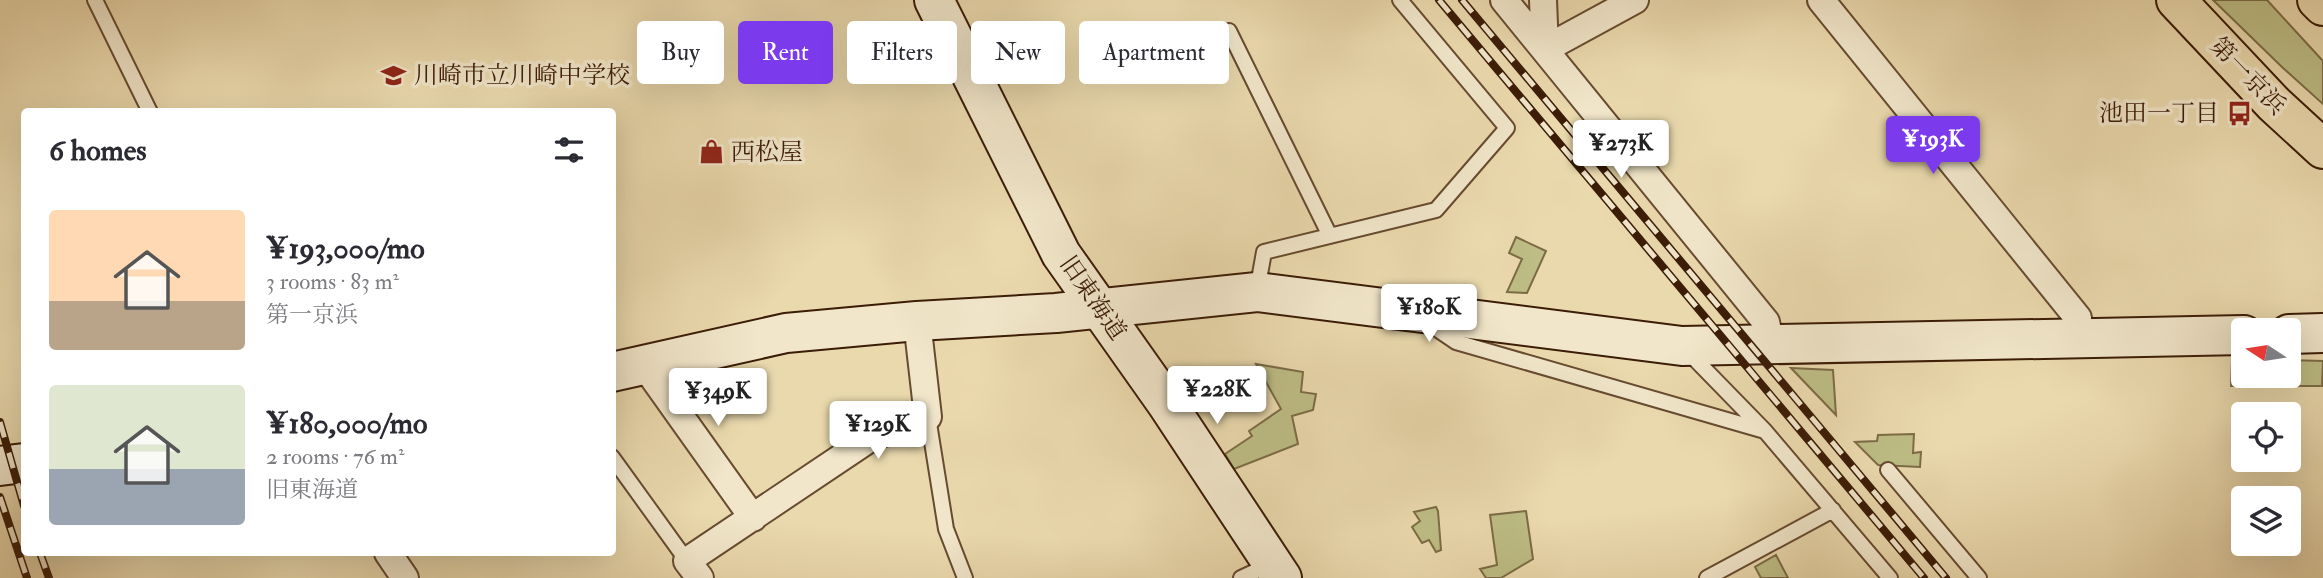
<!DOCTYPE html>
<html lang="en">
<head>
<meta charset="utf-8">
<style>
  body { margin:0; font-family:"IM FELL Double Pica","Noto Serif JP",serif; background:#f7f7f7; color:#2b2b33; height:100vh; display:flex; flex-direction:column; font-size:26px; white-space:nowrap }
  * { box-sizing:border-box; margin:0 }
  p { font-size:23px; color:#7c7c81 }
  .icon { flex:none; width:38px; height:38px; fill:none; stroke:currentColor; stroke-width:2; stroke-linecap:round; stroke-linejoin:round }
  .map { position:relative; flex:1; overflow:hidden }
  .sheet { position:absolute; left:21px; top:108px; width:595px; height:448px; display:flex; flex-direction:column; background:#fff; border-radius:7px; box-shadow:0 7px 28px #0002 }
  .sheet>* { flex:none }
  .banner { position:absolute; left:637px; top:21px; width:665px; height:63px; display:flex; gap:14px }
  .needle { width:46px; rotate:282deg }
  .controls { position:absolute; left:2231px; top:318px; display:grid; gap:14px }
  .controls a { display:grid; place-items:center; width:70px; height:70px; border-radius:7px; background:#fff; box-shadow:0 7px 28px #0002; font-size:35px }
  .price { position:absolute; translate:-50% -60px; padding:0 16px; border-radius:7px; background:#fff; color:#222; font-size:23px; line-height:46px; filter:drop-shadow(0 2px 4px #0008) }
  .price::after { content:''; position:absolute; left:50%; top:42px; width:21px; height:16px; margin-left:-10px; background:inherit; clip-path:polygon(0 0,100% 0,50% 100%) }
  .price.on { background:#7c3aed; color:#fff }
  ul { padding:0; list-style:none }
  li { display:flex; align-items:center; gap:21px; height:175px; padding:0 28px }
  li span { display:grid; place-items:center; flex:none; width:196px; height:140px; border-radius:7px; color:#555 }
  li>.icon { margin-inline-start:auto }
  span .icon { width:84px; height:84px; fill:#fffc; stroke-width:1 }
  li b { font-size:30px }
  h2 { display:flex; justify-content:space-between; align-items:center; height:84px; padding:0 28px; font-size:30px }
  .pill { padding:0 24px; border-radius:7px; background:#fff; box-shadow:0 7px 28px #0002; font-size:24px; line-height:63px }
  .pill.on { background:#7c3aed; color:#fff }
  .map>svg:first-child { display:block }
  .green { fill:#bdbd85; stroke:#7c6c46; stroke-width:2 }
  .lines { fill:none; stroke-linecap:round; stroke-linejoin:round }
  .lane-casing { stroke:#674b30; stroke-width:18 }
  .street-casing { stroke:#674b30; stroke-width:30 }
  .secondary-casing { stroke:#3b1c06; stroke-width:42 }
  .highway-casing { stroke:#3b1c06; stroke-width:42 }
  .lane { stroke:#f1e6ca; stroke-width:14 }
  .street { stroke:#f1e6ca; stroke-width:26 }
  .secondary { stroke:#f1e6ca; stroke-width:38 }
  .highway { stroke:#ead9ad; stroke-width:38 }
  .rail-casing { stroke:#3b1c06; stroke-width:8 }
  .rail { stroke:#f1e6ca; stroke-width:5; stroke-dasharray:16; stroke-linecap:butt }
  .labels { text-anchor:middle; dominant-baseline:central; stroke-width:7; stroke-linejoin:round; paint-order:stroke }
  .poi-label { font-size:24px; fill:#3b1c06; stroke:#f1e6ca; text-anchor:start }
  .street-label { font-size:24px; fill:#3b1c06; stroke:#f1e6ca }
</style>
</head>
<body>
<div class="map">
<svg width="2323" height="578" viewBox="0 0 2323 578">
  <rect width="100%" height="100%" fill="#ead9ad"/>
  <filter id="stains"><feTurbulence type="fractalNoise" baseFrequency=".00286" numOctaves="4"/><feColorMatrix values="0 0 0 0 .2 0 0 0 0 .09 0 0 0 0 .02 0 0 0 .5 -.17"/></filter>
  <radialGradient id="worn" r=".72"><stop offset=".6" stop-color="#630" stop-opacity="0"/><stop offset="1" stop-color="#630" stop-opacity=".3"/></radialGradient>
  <path class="green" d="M2213 0H2267L2323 61V104L2283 68Z
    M1516 237 1546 251 1527 293 1507 292 1522 259 1509 253Z
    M2232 360H2243L2244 376H2289V360L2323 361 2322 386H2231Z
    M1256 364 1303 372 1301 392 1316 394 1313 410 1292 416 1298 444 1234 469 1225 454 1252 436 1249 431 1281 409Z
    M1791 368 1833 370 1836 415Z
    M1914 434 1913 453 1921 452 1920 467 1878 465 1855 442 1877 441 1878 435Z
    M1436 507 1438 511 1441 550 1436 552 1429 540 1422 543 1412 527 1420 521 1414 512Z
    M1526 511 1533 559 1501 578H1486L1480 569 1497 565 1490 515Z
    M1776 555 1788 578H1761L1755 567Z"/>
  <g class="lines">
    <defs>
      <path id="lane" d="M95 0 150 112
        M1229 31 1330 236
        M1257 291 1264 252 1436 210 1507 128 1400 0
        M1431 325 1456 342 1765 431
        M1688 352 1765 431 1890 578
        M928 417 946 529 965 578
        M612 457 687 561
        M1888 470 1979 578
        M1241 578 1271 564
        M1707 578 1833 510"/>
      <path id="street" d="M1504 0 1766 322 1771 344
        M1543 0 1545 49 1635 0
        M1821 0 2078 318 2080 337
        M644 365 753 518
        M388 553 405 578
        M700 578 687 561 872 437 928 417 917 321"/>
      <path id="secondary" d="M934 0 1061 254 1167 404 1282 578
        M2289 334 2323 333
        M612 372 786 333 917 321 1056 313 1257 292 1682 346 2244 335
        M0 466 24 463"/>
      <path id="highway" d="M2176 0 2274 104 2323 149
        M2317 0 2323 6"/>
    </defs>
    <use href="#lane" class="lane-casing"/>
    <use href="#street" class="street-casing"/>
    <use href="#secondary" class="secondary-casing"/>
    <use href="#highway" class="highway-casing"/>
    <use href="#lane" class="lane"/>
    <use href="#street" class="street"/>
    <use href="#secondary" class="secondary"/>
    <use href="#highway" class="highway"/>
    <defs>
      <path id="rail" d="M1439 0 1924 578
        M1462 0 1946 578
        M0 422 24 506
        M0 497 27 578
        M40 553 49 578"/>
    </defs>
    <use href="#rail" class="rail-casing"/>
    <use href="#rail" class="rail"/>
  </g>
  <defs>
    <symbol id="school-bare" viewBox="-9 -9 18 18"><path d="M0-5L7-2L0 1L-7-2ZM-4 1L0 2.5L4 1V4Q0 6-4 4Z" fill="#8f2418" stroke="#f1e6ca" stroke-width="2.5" paint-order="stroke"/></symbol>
    <symbol id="bus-bare" viewBox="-9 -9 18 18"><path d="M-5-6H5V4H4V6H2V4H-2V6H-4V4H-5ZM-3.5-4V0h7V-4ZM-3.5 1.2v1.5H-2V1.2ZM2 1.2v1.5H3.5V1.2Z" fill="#8f2418" stroke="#f1e6ca" stroke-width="2.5" paint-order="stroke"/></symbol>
    <symbol id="shop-bare" viewBox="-9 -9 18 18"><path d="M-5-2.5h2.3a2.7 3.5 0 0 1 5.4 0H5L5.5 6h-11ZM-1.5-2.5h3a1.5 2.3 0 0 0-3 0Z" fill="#8f2418" stroke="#f1e6ca" stroke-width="2.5" paint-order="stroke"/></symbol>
  </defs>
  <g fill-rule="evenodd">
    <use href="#school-bare" x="376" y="58" width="35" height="35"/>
    <use href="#bus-bare" x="2222" y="96" width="35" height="35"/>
    <use href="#shop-bare" x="694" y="134" width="35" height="35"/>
  </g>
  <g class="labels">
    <g class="poi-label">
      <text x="414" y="75">川崎市立川崎中学校</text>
      <text x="2219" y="113" text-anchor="end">池田一丁目</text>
      <text x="731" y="152">西松屋</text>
    </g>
    <g class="street-label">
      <text transform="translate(2248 76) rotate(46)">第一京浜</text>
      <text transform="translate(1093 298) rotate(55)">旧東海道</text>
    </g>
  </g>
  <rect width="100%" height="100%" filter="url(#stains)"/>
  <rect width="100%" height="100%" fill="url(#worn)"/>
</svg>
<div class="controls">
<a><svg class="needle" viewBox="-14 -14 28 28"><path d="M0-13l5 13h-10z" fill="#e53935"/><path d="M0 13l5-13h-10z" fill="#7c7c81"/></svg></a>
<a><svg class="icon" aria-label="locate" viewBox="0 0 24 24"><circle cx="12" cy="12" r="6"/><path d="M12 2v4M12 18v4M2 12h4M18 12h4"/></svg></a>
<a><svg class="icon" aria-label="layers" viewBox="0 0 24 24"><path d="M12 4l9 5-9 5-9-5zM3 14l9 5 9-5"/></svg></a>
</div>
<b class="price on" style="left:1933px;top:176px">¥193K</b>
<b class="price" style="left:1621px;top:180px">¥273K</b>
<b class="price" style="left:1429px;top:344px">¥180K</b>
<b class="price" style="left:1217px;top:426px">¥228K</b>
<b class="price" style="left:718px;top:428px">¥349K</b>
<b class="price" style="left:878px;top:461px">¥129K</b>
<div class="banner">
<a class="pill">Buy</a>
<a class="pill on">Rent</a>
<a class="pill">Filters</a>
<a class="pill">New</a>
<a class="pill">Apartment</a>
</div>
<section class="sheet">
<h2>6 homes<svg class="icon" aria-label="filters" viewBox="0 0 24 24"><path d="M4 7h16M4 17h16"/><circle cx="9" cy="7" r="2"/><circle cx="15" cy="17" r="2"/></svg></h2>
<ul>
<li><span style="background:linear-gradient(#ffd9b3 65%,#b9a48a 0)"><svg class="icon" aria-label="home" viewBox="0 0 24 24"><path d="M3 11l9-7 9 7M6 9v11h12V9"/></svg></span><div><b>¥193,000/mo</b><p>3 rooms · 83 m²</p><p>第一京浜</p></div></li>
<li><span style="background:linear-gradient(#dfe7d0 60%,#9aa5b1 0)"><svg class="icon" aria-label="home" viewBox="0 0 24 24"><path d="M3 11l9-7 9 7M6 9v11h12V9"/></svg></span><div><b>¥180,000/mo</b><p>2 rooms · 76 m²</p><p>旧東海道</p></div></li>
</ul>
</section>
</div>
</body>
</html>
